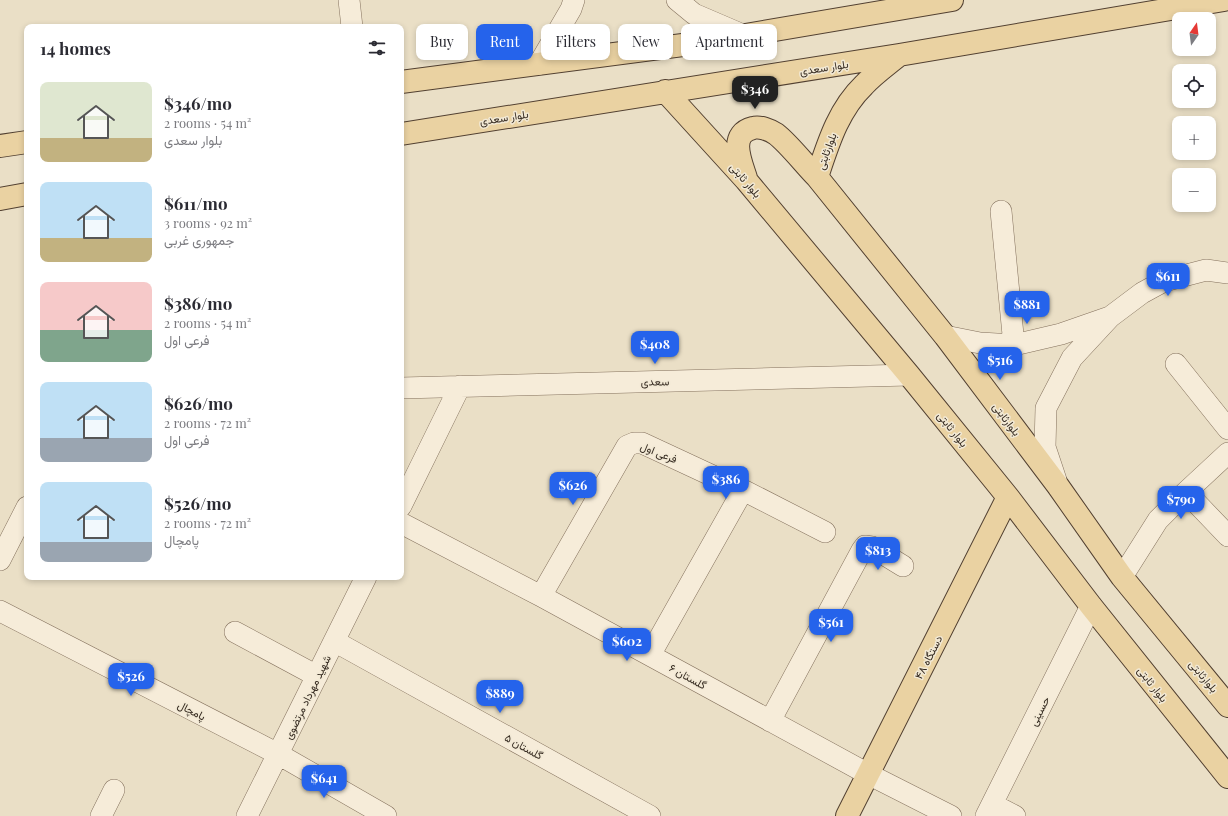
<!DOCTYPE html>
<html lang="en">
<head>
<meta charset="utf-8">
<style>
  body { margin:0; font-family:"Playfair Display",Vazirmatn,serif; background:#f7f7f7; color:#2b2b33; height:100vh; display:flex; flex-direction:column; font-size:15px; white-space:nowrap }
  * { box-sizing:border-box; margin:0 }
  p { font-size:13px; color:#7c7c81 }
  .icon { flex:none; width:22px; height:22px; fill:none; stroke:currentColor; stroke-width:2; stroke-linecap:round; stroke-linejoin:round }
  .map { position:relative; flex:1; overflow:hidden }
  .drawer { position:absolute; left:24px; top:24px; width:380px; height:556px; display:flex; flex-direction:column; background:#fff; border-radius:8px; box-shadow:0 2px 6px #0003 }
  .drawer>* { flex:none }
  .hud { position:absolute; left:416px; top:24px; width:380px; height:36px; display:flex; gap:8px }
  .needle { width:26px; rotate:14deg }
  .buttons { position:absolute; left:1172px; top:12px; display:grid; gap:8px }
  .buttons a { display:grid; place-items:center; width:44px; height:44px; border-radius:8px; background:#fff; box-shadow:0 2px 6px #0003; font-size:20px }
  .price { position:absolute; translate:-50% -34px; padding:0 9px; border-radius:8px; background:#2563eb; color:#fff; font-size:13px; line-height:26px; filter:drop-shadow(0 1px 2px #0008) }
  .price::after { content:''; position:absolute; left:50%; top:24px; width:12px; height:9px; margin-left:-6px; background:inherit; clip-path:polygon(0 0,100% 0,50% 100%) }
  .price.active { background:#222; color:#fff }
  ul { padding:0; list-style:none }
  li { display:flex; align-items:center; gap:12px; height:100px; padding:0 16px }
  li span { display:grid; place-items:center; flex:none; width:112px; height:80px; border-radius:8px; color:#555 }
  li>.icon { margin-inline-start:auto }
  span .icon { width:48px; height:48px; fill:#fffc; stroke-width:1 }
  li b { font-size:17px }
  h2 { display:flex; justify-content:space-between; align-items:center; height:48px; padding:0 16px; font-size:17px }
  .pill { padding:0 14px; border-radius:8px; background:#fff; box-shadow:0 2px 6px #0003; font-size:14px; line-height:36px }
  .pill.active { background:#2563eb; color:#fff }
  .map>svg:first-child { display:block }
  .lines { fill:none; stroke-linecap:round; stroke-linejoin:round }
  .minor-casing { stroke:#84715d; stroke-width:22 }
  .major-casing { stroke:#524031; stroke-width:24 }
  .minor { stroke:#f6ecd9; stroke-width:21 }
  .major { stroke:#ead2a2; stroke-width:22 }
  .labels { text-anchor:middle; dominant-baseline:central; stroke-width:3; stroke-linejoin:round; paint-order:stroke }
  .street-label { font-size:11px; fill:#352a20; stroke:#f2e9d5 }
</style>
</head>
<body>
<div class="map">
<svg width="1228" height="816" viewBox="0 0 1228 816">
  <rect width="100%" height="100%" fill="#eadfc6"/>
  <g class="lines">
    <defs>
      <path id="minor" d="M349 0 352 27
        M677 0 694 14 743 35
        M539 64 571 9 574 0
        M1001 211 1014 345
        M945 336 980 343 1014 345 1061 334 1107 318
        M1176 364 1228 429
        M401 388 909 375
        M1056 480 1045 447 1046 408 1072 358 1110 317 1142 293 1164 281 1206 270 1228 273
        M1186 492 1228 536
        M401 506 460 386
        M401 523 541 596 868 774 951 816
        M0 560 27 507
        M1122 577 1158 520 1186 492 1228 453
        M541 596 627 446 634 443H642L743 490 825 532
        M0 611 278 754 386 816
        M235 632 317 676
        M334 641 650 816
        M650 655 743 490
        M770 721 862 550 865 546 872 547 903 566
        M992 804 1015 816
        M101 816 114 790
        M247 816 366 577
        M986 816 1091 606"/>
      <path id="major" d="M899 55C887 65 874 74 864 85 838 110 828 144 817 177L945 336 1058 486 1122 577 1228 706
        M401 82 698 43 952 0
        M665 91 746 180 909 375 1008 497 1091 606 1228 777
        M401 134 899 55 1224 0
        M0 146 27 142
        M746 178C741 162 728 134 753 128 760 126 770 130 776 134 789 144 805 165 817 177
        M0 199 27 194
        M847 816 1008 497"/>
    </defs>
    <use href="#minor" class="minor-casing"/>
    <use href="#major" class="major-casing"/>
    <use href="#minor" class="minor"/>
    <use href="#major" class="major"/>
  </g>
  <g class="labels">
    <g class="street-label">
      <text transform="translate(824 67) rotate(-9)">بلوار سعدی</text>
      <text transform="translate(504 117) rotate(-9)">بلوار سعدی</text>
      <text transform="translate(826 151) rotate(-70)">بلوارثابتی</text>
      <text transform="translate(746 180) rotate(49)">بلوار ثابتی</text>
      <text transform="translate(655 381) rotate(-1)">سعدی</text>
      <text transform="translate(1007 419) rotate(53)">بلوارثابتی</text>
      <text transform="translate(953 429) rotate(51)">بلوار ثابتی</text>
      <text transform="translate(659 452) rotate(22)">فرعی اول</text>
      <text transform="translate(928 657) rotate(-63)">۴۸ دستگاه</text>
      <text transform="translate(688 676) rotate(29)">گلستان ۶</text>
      <text transform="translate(1204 676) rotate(50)">بلوارثابتی</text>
      <text transform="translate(1153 684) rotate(52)">بلوار ثابتی</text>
      <text transform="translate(307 697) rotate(-64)">شهید مهرداد مرتضوی</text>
      <text transform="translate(192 710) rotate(27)">پامچال</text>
      <text transform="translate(1039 711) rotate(-63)">حسینی</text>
      <text transform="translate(524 746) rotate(29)">گلستان ۵</text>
    </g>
  </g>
</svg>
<div class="buttons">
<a><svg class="needle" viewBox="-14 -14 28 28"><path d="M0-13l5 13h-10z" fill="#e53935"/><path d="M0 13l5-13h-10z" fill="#7c7c81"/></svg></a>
<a><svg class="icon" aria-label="locate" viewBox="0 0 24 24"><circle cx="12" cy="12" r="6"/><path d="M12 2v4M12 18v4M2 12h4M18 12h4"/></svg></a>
<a>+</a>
<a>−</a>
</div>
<b class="price active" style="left:755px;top:110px">$346</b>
<b class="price" style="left:1168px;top:297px">$611</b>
<b class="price" style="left:1027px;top:325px">$881</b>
<b class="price" style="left:655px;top:365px">$408</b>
<b class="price" style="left:1000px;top:381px">$516</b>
<b class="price" style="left:726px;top:500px">$386</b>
<b class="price" style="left:573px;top:506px">$626</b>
<b class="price" style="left:1181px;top:520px">$790</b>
<b class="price" style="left:878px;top:571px">$813</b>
<b class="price" style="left:831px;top:643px">$561</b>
<b class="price" style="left:627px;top:662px">$602</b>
<b class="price" style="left:131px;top:697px">$526</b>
<b class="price" style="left:500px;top:714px">$889</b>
<b class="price" style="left:324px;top:799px">$641</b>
<div class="hud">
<a class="pill">Buy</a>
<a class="pill active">Rent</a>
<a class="pill">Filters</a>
<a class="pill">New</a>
<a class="pill">Apartment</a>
</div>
<section class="drawer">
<h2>14 homes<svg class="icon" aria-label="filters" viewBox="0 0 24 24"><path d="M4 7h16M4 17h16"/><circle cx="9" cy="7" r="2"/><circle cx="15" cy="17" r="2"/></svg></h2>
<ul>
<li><span style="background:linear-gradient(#dfe7d0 70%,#c2b280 0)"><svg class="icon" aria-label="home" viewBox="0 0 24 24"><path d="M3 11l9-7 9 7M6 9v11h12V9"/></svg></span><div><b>$346/mo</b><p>2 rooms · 54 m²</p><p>بلوار سعدی</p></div></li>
<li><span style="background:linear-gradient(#bfe0f5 70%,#c2b280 0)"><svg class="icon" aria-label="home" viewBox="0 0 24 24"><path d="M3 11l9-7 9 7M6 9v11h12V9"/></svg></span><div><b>$611/mo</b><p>3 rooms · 92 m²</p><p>جمهوری غربی</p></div></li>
<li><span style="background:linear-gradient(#f6c9c9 60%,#7fa58c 0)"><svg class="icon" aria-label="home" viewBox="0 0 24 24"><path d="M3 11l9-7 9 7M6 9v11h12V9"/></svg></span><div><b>$386/mo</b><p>2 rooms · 54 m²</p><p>فرعی اول</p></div></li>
<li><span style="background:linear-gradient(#bfe0f5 70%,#9aa5b1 0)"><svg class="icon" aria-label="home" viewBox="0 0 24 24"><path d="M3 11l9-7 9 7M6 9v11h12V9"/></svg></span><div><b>$626/mo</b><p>2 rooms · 72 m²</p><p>فرعی اول</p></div></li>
<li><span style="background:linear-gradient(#bfe0f5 75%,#9aa5b1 0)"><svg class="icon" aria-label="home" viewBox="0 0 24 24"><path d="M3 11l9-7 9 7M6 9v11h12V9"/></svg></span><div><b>$526/mo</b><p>2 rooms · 72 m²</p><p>پامچال</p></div></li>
</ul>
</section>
</div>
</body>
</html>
